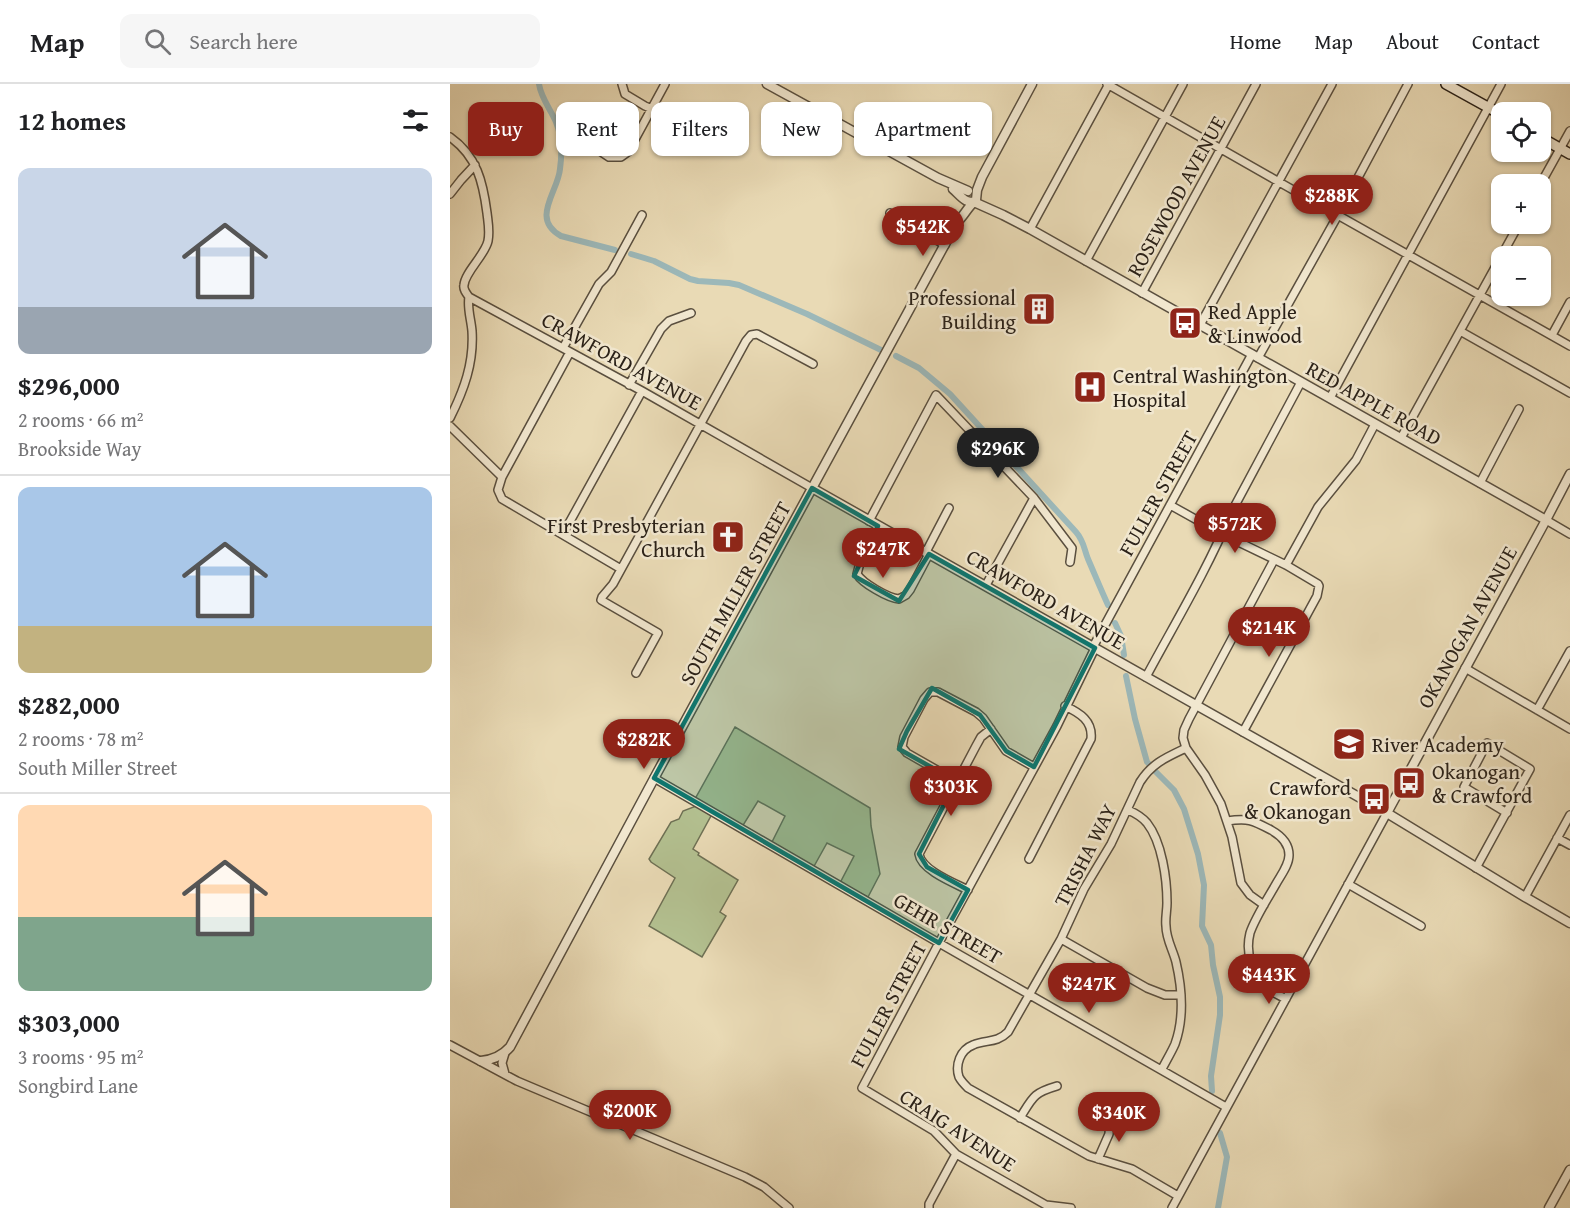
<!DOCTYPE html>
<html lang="en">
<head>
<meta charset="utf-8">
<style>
  body { margin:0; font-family:"Gentium Book Plus",serif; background:#f6f6f6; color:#202124; height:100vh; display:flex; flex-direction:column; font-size:22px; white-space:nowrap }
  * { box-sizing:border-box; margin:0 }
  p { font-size:20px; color:#757577 }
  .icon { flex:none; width:33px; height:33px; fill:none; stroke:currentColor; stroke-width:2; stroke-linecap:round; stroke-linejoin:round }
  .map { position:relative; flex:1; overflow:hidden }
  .side { display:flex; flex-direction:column; background:#fff; width:450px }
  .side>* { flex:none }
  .top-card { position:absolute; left:18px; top:18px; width:570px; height:54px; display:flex; gap:12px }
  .controls { position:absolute; left:1041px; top:18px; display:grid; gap:12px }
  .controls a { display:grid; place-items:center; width:60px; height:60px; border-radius:12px; background:#fff; box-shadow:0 2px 4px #0004; font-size:30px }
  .price { position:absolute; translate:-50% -51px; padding:0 14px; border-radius:21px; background:#8f2418; color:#fff; font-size:20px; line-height:39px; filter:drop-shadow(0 2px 3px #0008) }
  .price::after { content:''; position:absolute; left:50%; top:36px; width:18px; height:14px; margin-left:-9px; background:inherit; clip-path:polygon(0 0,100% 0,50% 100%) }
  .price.selected { background:#222; color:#fff }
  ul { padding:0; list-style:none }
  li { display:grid; align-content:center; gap:12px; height:318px; padding:0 18px }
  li+li { border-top:2px solid #e0e0e0 }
  li span { display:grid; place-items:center; height:186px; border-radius:12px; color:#555 }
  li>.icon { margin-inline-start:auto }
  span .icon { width:108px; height:108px; fill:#fffc; stroke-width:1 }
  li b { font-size:26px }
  h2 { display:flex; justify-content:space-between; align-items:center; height:72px; padding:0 18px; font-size:26px }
  .chip { padding:0 21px; border-radius:12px; background:#fff; box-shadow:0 2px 4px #0004; font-size:21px; line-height:54px }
  .chip.selected { background:#8f2418; color:#fff }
  header { display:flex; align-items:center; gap:36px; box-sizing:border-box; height:84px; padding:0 30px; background:#fff; border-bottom:2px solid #e0e0e0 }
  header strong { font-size:28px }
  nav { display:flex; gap:33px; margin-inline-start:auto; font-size:21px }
  .search { width:420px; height:54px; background:#f6f6f6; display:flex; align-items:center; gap:15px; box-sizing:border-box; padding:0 21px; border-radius:12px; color:#757577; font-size:22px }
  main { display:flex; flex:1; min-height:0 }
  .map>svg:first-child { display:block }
  .green { fill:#b3c090; stroke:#6e7054; stroke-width:1.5 }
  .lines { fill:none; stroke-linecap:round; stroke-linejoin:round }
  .canal { stroke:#9cb8b9; stroke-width:6 }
  .minor-casing { stroke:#5a4f3f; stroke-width:10 }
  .tertiary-casing { stroke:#5a4f3f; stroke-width:11 }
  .secondary-casing { stroke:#2a2118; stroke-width:12 }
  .minor { stroke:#f1e7cf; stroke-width:7 }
  .tertiary { stroke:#f1e7cf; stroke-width:8 }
  .secondary { stroke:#f1e7cf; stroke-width:9 }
  .marked { fill:#0f766e; fill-opacity:0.2; stroke:#0f766e; stroke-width:4.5; stroke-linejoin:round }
  .labels { text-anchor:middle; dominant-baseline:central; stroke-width:5; stroke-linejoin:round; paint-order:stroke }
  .street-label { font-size:21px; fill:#2a2118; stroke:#f1e7cf }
  .poi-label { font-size:21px; fill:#2a2118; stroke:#f1e7cf; text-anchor:start }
</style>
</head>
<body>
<header>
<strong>Map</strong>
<div class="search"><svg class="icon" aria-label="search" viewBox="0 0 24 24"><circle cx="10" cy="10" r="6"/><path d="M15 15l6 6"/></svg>Search here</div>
<nav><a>Home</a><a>Map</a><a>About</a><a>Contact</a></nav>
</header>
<main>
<section class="side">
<h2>12 homes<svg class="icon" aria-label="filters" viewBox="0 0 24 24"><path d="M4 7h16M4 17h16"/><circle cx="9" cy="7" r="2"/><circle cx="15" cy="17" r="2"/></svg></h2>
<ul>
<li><span style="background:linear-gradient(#c9d6e8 75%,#9aa5b1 0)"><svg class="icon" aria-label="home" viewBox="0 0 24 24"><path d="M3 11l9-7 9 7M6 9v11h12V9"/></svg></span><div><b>$296,000</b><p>2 rooms · 66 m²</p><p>Brookside Way</p></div></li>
<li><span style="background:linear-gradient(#a9c7e8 75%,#c2b280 0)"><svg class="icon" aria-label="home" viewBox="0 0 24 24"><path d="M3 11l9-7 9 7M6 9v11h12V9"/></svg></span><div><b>$282,000</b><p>2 rooms · 78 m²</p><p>South Miller Street</p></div></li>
<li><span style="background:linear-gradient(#ffd9b3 60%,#7fa58c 0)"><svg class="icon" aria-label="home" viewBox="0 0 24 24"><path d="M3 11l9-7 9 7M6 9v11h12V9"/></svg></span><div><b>$303,000</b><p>3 rooms · 95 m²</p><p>Songbird Lane</p></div></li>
</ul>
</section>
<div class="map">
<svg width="1120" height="1124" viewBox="0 0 1120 1124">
  <rect width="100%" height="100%" fill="#e9dab5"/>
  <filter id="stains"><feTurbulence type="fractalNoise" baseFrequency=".00333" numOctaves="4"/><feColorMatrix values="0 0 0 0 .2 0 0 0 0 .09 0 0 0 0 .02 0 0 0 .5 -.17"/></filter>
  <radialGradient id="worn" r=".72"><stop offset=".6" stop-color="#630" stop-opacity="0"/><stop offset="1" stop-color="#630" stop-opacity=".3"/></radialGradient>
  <path class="green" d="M285 643 420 724 421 742 430 790 418 813 390 799 404 772 377 759 363 784 321 760 335 732 308 717 292 743 245 715Z
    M246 722 262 730 243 765 249 769 248 771 288 796 270 828 276 832 252 873 199 842 225 794 201 778 199 775 221 738 229 735 233 727Z"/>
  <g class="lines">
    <path class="canal" d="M89 0C91 14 101 26 106 38 112 52 112 70 110 85 108 108 80 135 111 152L165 166
      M181 170 204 177 240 195 248 197 279 199 289 201 357 230 431 266
      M446 272 469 284 500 310 626 448C634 457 634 465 638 475 645 491 651 506 658 521
      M665 539 671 552 674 571
      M676 592 685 635 697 678 699 680
      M705 687 724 706 734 725 748 770 754 801 752 842 761 861 763 881 770 913V931L761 992 762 1007
      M768 1124 777 1073 770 1049"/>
    <defs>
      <path id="minor" d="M172 0 175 10 195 22 202 25
        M657 0 829 98 1120 262
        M0 53C27 72 33 98 37 129 38 138 40 147 38 157 35 171 15 188 14 201 13 205 16 209 19 213 17 224 21 235 22 247 24 279 14 306 0 334
        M147 65 159 73H171L178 68 215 0
        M1090 101 1120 47
        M0 110 11 96 25 81
        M440 129 495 161
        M580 145 659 0
        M636 177 733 0
        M692 209 806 0
        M19 213 192 307 362 404
        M750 241 882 0
        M1010 247 1120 309
        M1102 251 1120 218
        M113 264 149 200 161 188 192 131
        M808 274 888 131 958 0
        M179 301 211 245 219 237 241 229
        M880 314 1051 0
        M0 342 52 393 48 406 52 415 171 485
        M951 354 1069 140
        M52 393 120 268
        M1030 399 1069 325
        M720 421 772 450 836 481 868 500 869 502 867 512 793 648
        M1096 436 1120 450
        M419 437 486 311 584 414 622 464 620 478
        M428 442 410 479 407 490C412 499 438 514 449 515L456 511 460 506 479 470
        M113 450 192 307
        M476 468 499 424
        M836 481 868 423 906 376 925 340
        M536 501 584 414
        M643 563 802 270
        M1015 584 1120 645
        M186 589 208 549 151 516 152 513 163 500 296 257 301 251 307 250 363 280
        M696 593C725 539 757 486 781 429L851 298
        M1087 626 1120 567
        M204 694 489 859 776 1023
        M506 697 457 669 452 663 454 653 474 615 480 608H488L526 628 533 634 556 667 584 683
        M678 726C685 729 692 733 697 739 712 758 717 795 717 819 717 827 715 835 716 842 716 855 723 866 726 878 732 904 734 935 725 960 721 969 716 977 712 985
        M777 737C798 734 802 736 821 746 830 751 839 759 839 771 839 781 831 791 826 800 818 814 805 834 800 849 795 869 802 894 820 906 825 910 831 912 836 915
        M1107 754 1120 761
        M579 775 641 655C643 637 630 629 615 622
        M1026 784 1080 685 1037 659 1014 703 1057 729
        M898 800 971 842
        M518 806C504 799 471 786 469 770L526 662 531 653 541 645
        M1075 813 1120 731
        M814 821 800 811 791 799 782 753 771 720 755 691 736 664 733 654 734 646 739 635 824 476
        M611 855 697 904 715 911H730
        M0 961 67 997 295 1093 314 1103 339 1124
        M55 969 52 979 55 990
        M570 1034C583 1013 583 1009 607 1002
        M648 1075 659 1050 660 1036
        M728 1112 682 1085 639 1072 518 1004C515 1001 511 997 509 993 505 981 510 966 523 961 536 955 546 960 558 948L611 855 634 805 661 760 690 698C702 679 717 673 736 664
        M479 1124V1120L506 1070
        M621 1124 596 1121 506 1070 484 1047 412 1004 499 840 607 642 645 564
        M722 1124 937 729"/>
      <path id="tertiary" d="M317 0 488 94 518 107
        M503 105C510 111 517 122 526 116L527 106 532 93 582 0
        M524 118 553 131 580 145 1096 436
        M362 404 937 729 1075 813 1120 839
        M937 729 1096 436 1120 390
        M31 977C43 976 52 972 60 963L207 689 507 138C514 132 517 124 524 118
        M1099 1124 1120 1086"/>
      <path id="secondary" d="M996 0 1052 31
        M1090 53 1120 70"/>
    </defs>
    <use href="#minor" class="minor-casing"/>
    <use href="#tertiary" class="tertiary-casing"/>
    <use href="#secondary" class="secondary-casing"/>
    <use href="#minor" class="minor"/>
    <use href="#tertiary" class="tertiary"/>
    <use href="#secondary" class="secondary"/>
  </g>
  <path class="marked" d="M362 404 428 442 404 492 449 517 479 470 645 564 584 683 556 667 530 631 482 604 457 647 449 665 506 697 469 770 477 783 518 806 489 859 204 694Z"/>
  <defs>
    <symbol id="building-square" viewBox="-11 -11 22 22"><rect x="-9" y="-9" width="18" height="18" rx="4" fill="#8f2418" stroke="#f1e7cf"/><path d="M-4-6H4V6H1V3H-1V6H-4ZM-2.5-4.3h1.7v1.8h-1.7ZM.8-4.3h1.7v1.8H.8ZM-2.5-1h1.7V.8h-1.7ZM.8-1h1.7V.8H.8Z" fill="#fff"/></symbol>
    <symbol id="bus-square" viewBox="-11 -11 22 22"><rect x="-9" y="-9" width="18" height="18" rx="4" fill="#8f2418" stroke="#f1e7cf"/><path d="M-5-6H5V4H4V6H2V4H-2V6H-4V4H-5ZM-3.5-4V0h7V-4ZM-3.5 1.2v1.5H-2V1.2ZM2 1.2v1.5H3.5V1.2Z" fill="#fff"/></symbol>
    <symbol id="hospital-square" viewBox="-11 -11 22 22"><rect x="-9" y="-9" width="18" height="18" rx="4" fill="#8f2418" stroke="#f1e7cf"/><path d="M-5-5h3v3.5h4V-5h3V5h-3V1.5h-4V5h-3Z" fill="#fff"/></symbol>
    <symbol id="church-square" viewBox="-11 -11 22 22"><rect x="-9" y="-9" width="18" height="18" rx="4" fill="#8f2418" stroke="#f1e7cf"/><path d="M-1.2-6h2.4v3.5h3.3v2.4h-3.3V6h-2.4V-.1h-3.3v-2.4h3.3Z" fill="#fff"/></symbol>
    <symbol id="school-square" viewBox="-11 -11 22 22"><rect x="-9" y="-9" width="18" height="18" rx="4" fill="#8f2418" stroke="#f1e7cf"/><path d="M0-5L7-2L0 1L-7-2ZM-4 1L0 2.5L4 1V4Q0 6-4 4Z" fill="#fff"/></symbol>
  </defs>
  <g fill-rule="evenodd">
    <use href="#building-square" x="570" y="206" width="38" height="38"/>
    <use href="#bus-square" x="716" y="220" width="38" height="38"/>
    <use href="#hospital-square" x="621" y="284" width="38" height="38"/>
    <use href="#church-square" x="259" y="434" width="38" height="38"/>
    <use href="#school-square" x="880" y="641" width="38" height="38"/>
    <use href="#bus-square" x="940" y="680" width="38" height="38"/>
    <use href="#bus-square" x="905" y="696" width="38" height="38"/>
  </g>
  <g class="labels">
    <g class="street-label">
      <text transform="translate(726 112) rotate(-61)">ROSEWOOD AVENUE</text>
      <text transform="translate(172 277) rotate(29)">CRAWFORD AVENUE</text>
      <text transform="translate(924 319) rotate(29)">RED APPLE ROAD</text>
      <text transform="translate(708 409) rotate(-61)">FULLER STREET</text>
      <text transform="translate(285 509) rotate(-61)">SOUTH MILLER STREET</text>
      <text transform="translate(596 515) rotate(30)">CRAWFORD AVENUE</text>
      <text transform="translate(1017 543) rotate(-61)">OKANOGAN AVENUE</text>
      <text transform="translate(635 771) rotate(-63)">TRISHA WAY</text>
      <text transform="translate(498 844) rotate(30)">GEHR STREET</text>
      <text transform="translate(438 920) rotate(-62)">FULLER STREET</text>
      <text transform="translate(508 1046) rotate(33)">CRAIG AVENUE</text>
    </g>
    <g class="poi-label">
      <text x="566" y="213" text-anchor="end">Professional<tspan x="566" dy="24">Building</tspan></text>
      <text x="758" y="227">Red Apple<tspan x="758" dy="24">&amp; Linwood</tspan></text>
      <text x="663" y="291">Central Washington<tspan x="663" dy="24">Hospital</tspan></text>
      <text x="255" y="441" text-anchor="end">First Presbyterian<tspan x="255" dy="24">Church</tspan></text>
      <text x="922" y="660">River Academy</text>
      <text x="982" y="687">Okanogan<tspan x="982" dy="24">&amp; Crawford</tspan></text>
      <text x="901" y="703" text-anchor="end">Crawford<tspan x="901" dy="24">&amp; Okanogan</tspan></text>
    </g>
  </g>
  <rect width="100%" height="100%" filter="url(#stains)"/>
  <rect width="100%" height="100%" fill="url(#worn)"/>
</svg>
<div class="controls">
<a><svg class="icon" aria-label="locate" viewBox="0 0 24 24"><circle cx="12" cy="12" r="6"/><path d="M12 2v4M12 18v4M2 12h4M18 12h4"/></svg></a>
<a>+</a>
<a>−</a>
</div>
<b class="price" style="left:882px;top:142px">$288K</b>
<b class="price" style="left:473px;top:173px">$542K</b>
<b class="price selected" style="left:548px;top:395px">$296K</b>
<b class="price" style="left:785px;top:470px">$572K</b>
<b class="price" style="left:433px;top:495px">$247K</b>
<b class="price" style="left:819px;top:574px">$214K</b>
<b class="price" style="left:194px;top:686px">$282K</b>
<b class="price" style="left:501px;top:733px">$303K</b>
<b class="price" style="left:819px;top:921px">$443K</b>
<b class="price" style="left:639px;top:930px">$247K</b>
<b class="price" style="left:180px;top:1057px">$200K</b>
<b class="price" style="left:669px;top:1059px">$340K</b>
<div class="top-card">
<a class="chip selected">Buy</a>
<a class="chip">Rent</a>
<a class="chip">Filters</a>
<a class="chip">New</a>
<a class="chip">Apartment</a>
</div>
</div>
</main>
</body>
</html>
